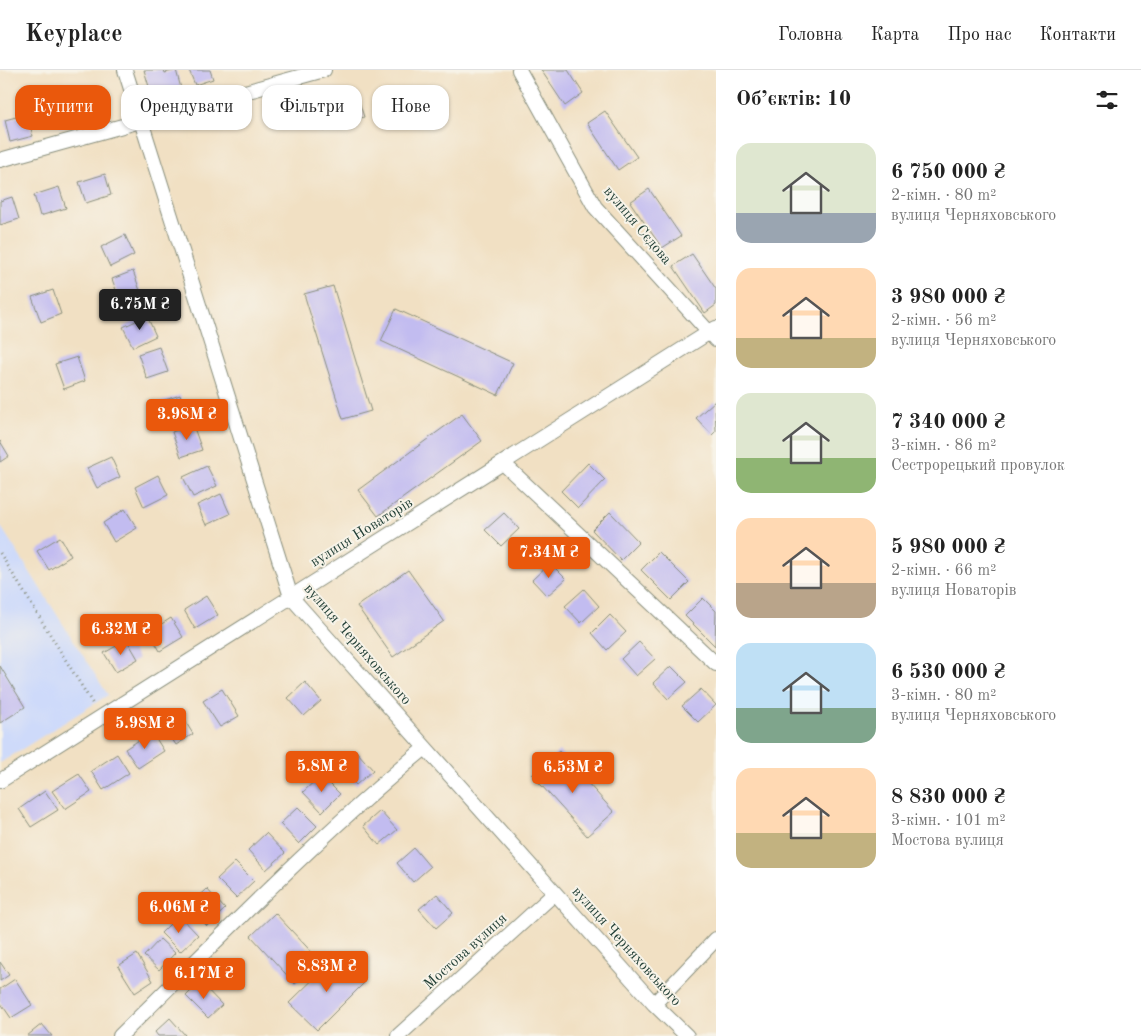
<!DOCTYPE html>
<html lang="uk">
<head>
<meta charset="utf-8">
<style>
  body { margin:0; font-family:"Old Standard TT",serif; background:#f2f2f2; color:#222; height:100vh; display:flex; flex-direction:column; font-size:19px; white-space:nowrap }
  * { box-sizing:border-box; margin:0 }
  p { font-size:16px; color:#767676 }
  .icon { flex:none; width:28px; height:28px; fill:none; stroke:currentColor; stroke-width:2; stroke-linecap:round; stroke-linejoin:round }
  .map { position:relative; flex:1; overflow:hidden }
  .details { display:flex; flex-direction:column; background:#fff; width:425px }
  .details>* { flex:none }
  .banner { position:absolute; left:15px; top:15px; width:475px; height:45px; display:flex; gap:10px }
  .price { position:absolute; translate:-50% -42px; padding:0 11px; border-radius:5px; background:#ea580c; color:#fff; font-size:16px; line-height:32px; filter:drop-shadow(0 1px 2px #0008) }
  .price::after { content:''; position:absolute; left:50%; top:30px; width:15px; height:11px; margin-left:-8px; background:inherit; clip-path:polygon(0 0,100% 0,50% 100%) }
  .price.active { background:#222; color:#fff }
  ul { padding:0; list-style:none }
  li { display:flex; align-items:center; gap:15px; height:125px; padding:0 20px }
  li span { display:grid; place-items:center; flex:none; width:140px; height:100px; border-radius:15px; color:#555 }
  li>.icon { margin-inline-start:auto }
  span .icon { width:60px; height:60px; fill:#fffc; stroke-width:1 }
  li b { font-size:21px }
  h2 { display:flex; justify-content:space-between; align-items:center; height:60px; padding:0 20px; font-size:21px }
  .chip { padding:0 18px; border-radius:15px; background:#fff; box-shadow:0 1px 4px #0004; font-size:18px; line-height:45px }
  .chip.active { background:#ea580c; color:#fff }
  header { display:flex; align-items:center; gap:30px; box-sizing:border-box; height:70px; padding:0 25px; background:#fff; border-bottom:1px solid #e0e0e0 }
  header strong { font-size:24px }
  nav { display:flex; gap:28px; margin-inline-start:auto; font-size:18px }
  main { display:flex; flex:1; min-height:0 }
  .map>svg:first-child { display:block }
  .built { fill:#cedafa }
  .building { fill:#c2bcf0 }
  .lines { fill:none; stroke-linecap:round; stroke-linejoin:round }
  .minor-casing { stroke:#888e7c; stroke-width:16 }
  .path { stroke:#888e7c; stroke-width:3; stroke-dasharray:1 4; stroke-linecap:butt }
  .minor { stroke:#fff; stroke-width:14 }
  .labels { text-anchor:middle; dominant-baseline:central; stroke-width:4; stroke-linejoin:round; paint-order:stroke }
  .street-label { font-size:15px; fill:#1f3d34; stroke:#f7f3e8 }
</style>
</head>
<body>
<header>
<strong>Keyplace</strong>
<nav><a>Головна</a><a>Карта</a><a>Про нас</a><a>Контакти</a></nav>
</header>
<main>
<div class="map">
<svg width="716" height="966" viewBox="0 0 716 966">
  <rect width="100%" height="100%" fill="#f7f3e8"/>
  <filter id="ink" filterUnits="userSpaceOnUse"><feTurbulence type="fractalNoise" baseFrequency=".02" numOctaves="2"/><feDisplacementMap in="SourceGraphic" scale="10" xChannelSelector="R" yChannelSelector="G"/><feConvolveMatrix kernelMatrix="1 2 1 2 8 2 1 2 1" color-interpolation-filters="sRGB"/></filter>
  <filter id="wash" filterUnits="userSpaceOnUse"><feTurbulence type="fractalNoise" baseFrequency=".0096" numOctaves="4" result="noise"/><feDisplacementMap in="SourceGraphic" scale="20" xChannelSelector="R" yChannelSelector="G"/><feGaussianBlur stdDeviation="1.12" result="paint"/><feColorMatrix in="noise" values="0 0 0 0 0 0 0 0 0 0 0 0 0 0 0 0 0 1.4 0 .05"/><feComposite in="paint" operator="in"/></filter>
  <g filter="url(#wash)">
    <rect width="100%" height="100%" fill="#f1e0c3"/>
    <path class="built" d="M0 455 108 625 0 693Z"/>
    <g id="blocks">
      <path class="building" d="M144 0H164L165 3 176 0 182 22 153 30Z
        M189 0H210L213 9 195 15Z
        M541 0H568L583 23 565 36Z
        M356 22 364 47 323 61 314 36Z
        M77 31 82 53 60 58 54 37Z
        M605 41 637 87 618 100 587 53Z
        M27 44 33 66 10 72 5 50Z
        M105 104 111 125 86 133 79 112Z
        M59 117 66 138 40 146 34 125Z
        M649 119 681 166 662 178 630 132Z
        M12 127 19 149 0 155V131Z
        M125 165 134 185 110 197 101 177Z
        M692 184 716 219V235L705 243 673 196Z
        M133 201 142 226 121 234 112 209Z
        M333 216 371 341 343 349 304 224Z
        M53 220 61 244 41 252 32 227Z
        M396 239 513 293 498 325 381 271Z
        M147 246 156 266 133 277 123 257Z
        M159 277 168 302 147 309 138 284Z
        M77 287 85 311 64 319 55 294Z
        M180 325 188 350 167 357 159 332Z
        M715 331 716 361 712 365 696 348Z
        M462 344 482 371 378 446 358 420Z
        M193 355 202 380 181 387 172 362Z
        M0 371 9 386 0 392Z
        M111 387 120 407 97 418 87 398Z
        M588 393 605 410 578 438 561 421Z
        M207 396 217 416 193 427 183 407Z
        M158 405 168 425 144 437 135 417Z
        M221 424 230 444 206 455 197 435Z
        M125 439 137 458 114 472 103 453Z
        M610 442 639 472 621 490 592 460Z
        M504 443 519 459 501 476 485 460Z
        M60 467 71 486 49 500 37 481Z
        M659 482 689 512 671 530 641 500Z
        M550 493 566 509 547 526 532 510Z
        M408 500 444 551 393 587 357 536Z
        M584 519 599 536 581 553 565 536Z
        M206 526 218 545 195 559 184 540Z
        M703 528 716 541 715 576 685 546Z
        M610 545 626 562 607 580 592 563Z
        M171 548 183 567 160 581 149 562Z
        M127 570 138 589 116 602 104 583Z
        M639 572 655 589 636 606 621 589Z
        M0 596 25 637 0 653Z
        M671 596 687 612 668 629 653 613Z
        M305 612 321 631 304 646 288 628Z
        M222 619 239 646 220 657 203 631Z
        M701 619 716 635 698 652 682 636Z
        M182 646 193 664 176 675 164 657Z
        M152 662 164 681 138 698 125 679Z
        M559 681 614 742 587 766 532 705Z
        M357 682 373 700 356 715 339 697Z
        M117 684 129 703 103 720 91 701Z
        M79 704 91 722 65 739 52 721Z
        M321 705 340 724 322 742 303 722Z
        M45 721 58 740 31 757 19 739Z
        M298 737 317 756 299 774 280 754Z
        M380 741 397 760 379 775 363 756Z
        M266 763 285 783 266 800 248 780Z
        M414 778 430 797 413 812 397 793Z
        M235 792 254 811 236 828 217 809Z
        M207 819 225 839 207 856 189 836Z
        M437 824 453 843 436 858 419 839Z
        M275 843 320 891 295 914 251 866Z
        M179 845 198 865 180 882 161 863Z
        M160 869 175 883 159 900 144 886Z
        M137 884 153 911 135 923 118 896Z
        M337 886 364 913 317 960 289 933Z
        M0 892 9 905 0 911Z
        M15 909 32 935 11 948 0 932V919Z
        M200 912 222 935 208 948 186 926Z
        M170 948 185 965 183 966H158L155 962Z
        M42 954 52 966H27Z"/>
    </g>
  </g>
  <g filter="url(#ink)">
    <use href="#blocks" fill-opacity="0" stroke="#888e7c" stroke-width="1"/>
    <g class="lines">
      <defs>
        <path id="minor" d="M125 0 291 527 654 934 687 966
          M519 0 595 137 716 270
          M0 90 324 0
          M503 393 716 594
          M0 711 716 258
          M654 934 716 869
          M120 966C220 868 317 767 425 678
          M398 966 555 823"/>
      </defs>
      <use href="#minor" class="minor-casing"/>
      <path class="path" d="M0 483 94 636"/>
      <use href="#minor" class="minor"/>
    </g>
  </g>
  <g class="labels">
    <g class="street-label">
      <text transform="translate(637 156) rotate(50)">вулиця Сєдова</text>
      <text transform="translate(362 463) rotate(-32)">вулиця Новаторів</text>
      <text transform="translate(357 575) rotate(49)">вулиця Черняховського</text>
      <text transform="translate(626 877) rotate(48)">вулиця Черняховського</text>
      <text transform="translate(466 882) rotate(-42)">Мостова вулиця</text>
    </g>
  </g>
</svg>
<b class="price active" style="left:140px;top:261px">6.75M ₴</b>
<b class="price" style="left:187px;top:371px">3.98M ₴</b>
<b class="price" style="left:549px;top:509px">7.34M ₴</b>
<b class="price" style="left:121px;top:586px">6.32M ₴</b>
<b class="price" style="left:145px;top:680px">5.98M ₴</b>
<b class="price" style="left:322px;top:723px">5.8M ₴</b>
<b class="price" style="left:573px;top:724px">6.53M ₴</b>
<b class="price" style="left:179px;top:864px">6.06M ₴</b>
<b class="price" style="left:327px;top:923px">8.83M ₴</b>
<b class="price" style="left:204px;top:930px">6.17M ₴</b>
<div class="banner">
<a class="chip active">Купити</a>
<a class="chip">Орендувати</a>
<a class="chip">Фільтри</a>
<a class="chip">Нове</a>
</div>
</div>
<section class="details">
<h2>Об’єктів: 10<svg class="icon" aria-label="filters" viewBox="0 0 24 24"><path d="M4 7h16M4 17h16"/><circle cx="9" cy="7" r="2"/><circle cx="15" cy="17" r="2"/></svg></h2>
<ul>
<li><span style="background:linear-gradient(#dfe7d0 70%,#9aa5b1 0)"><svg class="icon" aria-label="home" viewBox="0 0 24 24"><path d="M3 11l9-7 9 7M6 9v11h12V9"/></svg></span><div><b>6 750 000 ₴</b><p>2-кімн. · 80 m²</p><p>вулиця Черняховського</p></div></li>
<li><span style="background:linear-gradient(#ffd9b3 70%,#c2b280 0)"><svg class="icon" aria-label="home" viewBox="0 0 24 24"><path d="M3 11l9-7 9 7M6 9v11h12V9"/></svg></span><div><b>3 980 000 ₴</b><p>2-кімн. · 56 m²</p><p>вулиця Черняховського</p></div></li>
<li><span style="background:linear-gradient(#dfe7d0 65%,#8fb573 0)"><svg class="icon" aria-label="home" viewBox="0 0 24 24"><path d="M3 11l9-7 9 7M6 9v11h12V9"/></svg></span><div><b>7 340 000 ₴</b><p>3-кімн. · 86 m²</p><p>Сестрорецький провулок</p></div></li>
<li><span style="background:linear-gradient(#ffd9b3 65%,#b9a48a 0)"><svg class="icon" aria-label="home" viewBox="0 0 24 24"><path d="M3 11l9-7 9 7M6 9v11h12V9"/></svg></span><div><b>5 980 000 ₴</b><p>2-кімн. · 66 m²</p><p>вулиця Новаторів</p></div></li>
<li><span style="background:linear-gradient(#bfe0f5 65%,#7fa58c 0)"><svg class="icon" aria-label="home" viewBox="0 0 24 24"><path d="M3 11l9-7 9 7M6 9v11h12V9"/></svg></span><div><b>6 530 000 ₴</b><p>3-кімн. · 80 m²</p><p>вулиця Черняховського</p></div></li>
<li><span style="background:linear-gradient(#ffd9b3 65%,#c2b280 0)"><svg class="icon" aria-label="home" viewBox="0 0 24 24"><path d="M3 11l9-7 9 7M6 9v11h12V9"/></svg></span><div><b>8 830 000 ₴</b><p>3-кімн. · 101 m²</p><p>Мостова вулиця</p></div></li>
</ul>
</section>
</main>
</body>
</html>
